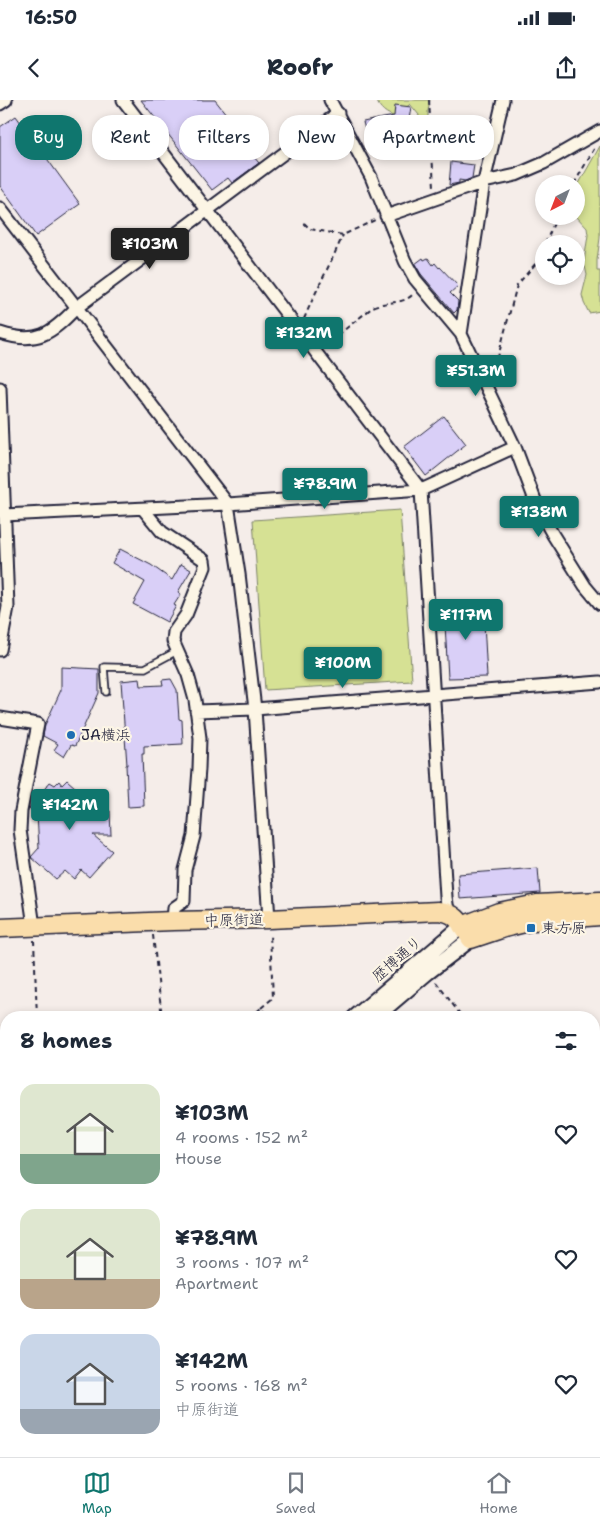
<!DOCTYPE html>
<html lang="en">
<head>
<meta charset="utf-8">
<style>
  body { margin:0; font-family:"Shantell Sans","Klee One",sans-serif; background:#f2f2f3; color:#1f2937; height:100vh; display:flex; flex-direction:column; font-size:19px; white-space:nowrap }
  * { box-sizing:border-box; margin:0 }
  p { font-size:16px; color:#747a83 }
  .icon { flex:none; width:28px; height:28px; fill:none; stroke:currentColor; stroke-width:2; stroke-linecap:round; stroke-linejoin:round }
  .map { position:relative; flex:1; overflow:hidden }
  .panel { position:absolute; left:0px; top:911px; width:600px; height:446px; display:flex; flex-direction:column; background:#fff; border-radius:20px 20px 0 0; box-shadow:0 2px 8px #0003 }
  .panel>* { flex:none }
  .banner { position:absolute; left:15px; top:15px; width:570px; height:45px; display:flex; gap:10px }
  .needle { width:32px; rotate:222deg }
  .controls { position:absolute; left:535px; top:75px; display:grid; gap:10px }
  .controls a { display:grid; place-items:center; width:50px; height:50px; border-radius:50%; background:#fff; box-shadow:0 2px 8px #0003; font-size:25px }
  .price { position:absolute; translate:-50% -42px; padding:0 11px; border-radius:5px; background:#0f766e; color:#fff; font-size:16px; line-height:32px; filter:drop-shadow(0 1px 2px #0008) }
  .price::after { content:''; position:absolute; left:50%; top:30px; width:15px; height:11px; margin-left:-8px; background:inherit; clip-path:polygon(0 0,100% 0,50% 100%) }
  .price.selected { background:#222; color:#fff }
  ul { padding:0; list-style:none }
  li { display:flex; align-items:center; gap:15px; height:125px; padding:0 20px }
  li span { display:grid; place-items:center; flex:none; width:140px; height:100px; border-radius:15px; color:#555 }
  li>.icon { margin-inline-start:auto }
  span .icon { width:60px; height:60px; fill:#fffc; stroke-width:1 }
  li b { font-size:21px }
  h2 { display:flex; justify-content:space-between; align-items:center; height:60px; padding:0 20px; font-size:21px }
  .tag { padding:0 18px; border-radius:20px; background:#fff; box-shadow:0 2px 8px #0003; font-size:18px; line-height:45px }
  .tag.selected { background:#0f766e; color:#fff }
  .status { display:flex; justify-content:space-between; align-items:center; height:35px; padding:0 25px; background:#fff; direction:ltr }
  .status svg { height:14px; fill:currentColor }
  header { display:flex; justify-content:space-between; align-items:center; height:65px; padding:0 20px; background:#fff; font-size:22px; font-weight:800 }
  .tabs { display:flex; justify-content:space-around; align-items:center; height:70px; border-top:1px solid #e0e1e3; background:#fff; font-size:14px; color:#747a83 }
  .tabs a { display:grid; justify-items:center; gap:2px }
  .tabs .selected { color:#0f766e }
  .map>svg:first-child { display:block }
  .green { fill:#d6e194; stroke:#7c8268 }
  .building { fill:#d9cff7; stroke:#22223b }
  .lines { fill:none; stroke-linecap:round; stroke-linejoin:round }
  .service-casing { stroke:#22223b; stroke-width:9 }
  .minor-casing { stroke:#22223b; stroke-width:15 }
  .tertiary-casing { stroke:#22223b; stroke-width:18 }
  .primary-casing { stroke:#22223b; stroke-width:21 }
  .path { stroke:#22223b; stroke-width:2; stroke-dasharray:5 4; stroke-linecap:butt }
  .service { stroke:#fcf5e5; stroke-width:5.5 }
  .minor { stroke:#fcf5e5; stroke-width:11 }
  .tertiary { stroke:#fcf5e5; stroke-width:14 }
  .primary { stroke:#faddab; stroke-width:18 }
  .poi-dot { fill:#1f6fb2; stroke:#fcf5e5; stroke-width:2 }
  .labels { text-anchor:middle; dominant-baseline:central; stroke-width:4.5; stroke-linejoin:round; paint-order:stroke }
  .poi-label { font-size:15px; fill:#22223b; stroke:#fcf5e5; text-anchor:start }
  .street-label { font-size:15px; fill:#22223b; stroke:#fcf5e5 }
</style>
</head>
<body>
<div class="status"><b>16:50</b><svg viewBox="0 0 49 12"><path d="M0 12V9h3v3zM5 12V6h3v6zM10 12V3h3v9zM15 12V0h3v12zM26 1h20v11H26zM47 4h2v5h-2z"/></svg></div>
<header><svg class="icon" aria-label="back" viewBox="0 0 24 24"><path d="M15 5l-7 7 7 7"/></svg>Roofr<svg class="icon" aria-label="share" viewBox="0 0 24 24"><path d="M12 15V3M7 8l5-5 5 5M5 13v7h14v-7"/></svg></header>
<div class="map">
<svg width="600" height="1357" viewBox="0 0 600 1357">
  <rect width="100%" height="100%" fill="#f5ede9"/>
  <filter id="ink" filterUnits="userSpaceOnUse"><feTurbulence type="fractalNoise" baseFrequency=".02" numOctaves="2"/><feDisplacementMap in="SourceGraphic" scale="10" xChannelSelector="R" yChannelSelector="G"/><feConvolveMatrix kernelMatrix="1 2 1 2 8 2 1 2 1" color-interpolation-filters="sRGB"/></filter>
  <g filter="url(#ink)">
    <path class="green" d="M376 0H430L428 11V37L420 48H408L405 43 401 29 415 28 419 15 410 4 396 17C386 14 380 9 376 0Z
      M600 46V138L597 160V171H600V211L589 213 584 203 582 195 587 175 584 162 588 135 587 128 576 116 577 87Z
      M400 410 412 581 265 590 253 420Z
      M600 1264V1357H595L597 1326 594 1304V1269Z"/>
    <path class="building" d="M141 0H215L258 54 254 57 259 63 232 83 228 78 212 90Z
      M395 5 411 7 408 26 389 23 391 32 367 37 363 22 394 16Z
      M16 16 80 104 36 136 0 86V27Z
      M451 62 474 65 472 78 465 81 459 80V83L449 85Z
      M423 158 424 160 428 158 433 165 435 163 439 168 440 167 458 186 450 193 458 201 457 210 454 213 421 174 415 164Z
      M444 316 466 344 426 376 404 347Z
      M120 449 151 465 172 480 181 464 191 470 178 492 181 494 174 505 176 506 167 522 133 504 145 482 112 463Z
      M483 504 487 577 448 578 444 506Z
      M61 567 99 569V593L75 646 71 645 64 657 54 650 58 644 43 636 45 625 61 590Z
      M140 579 141 586 163 585 162 580 171 579 177 590 179 619 182 620 183 644 144 646V654H142L144 706 128 707 126 665H127L121 581Z
      M67 680 102 711H110L111 735H93L112 751 89 777 81 770 74 779 65 771 56 779 31 757 39 748 37 714 29 708 50 682 55 685 59 681 62 685Z
      M538 768 540 793 460 799 458 774Z"/>
    <g class="lines">
      <defs>
        <path id="service" d="M106 592 104 567 145 568 177 551"/>
        <path id="minor" d="M123 0 421 390 446 797 448 811
          M330 0 371 77 405 161 415 179 461 234 515 347 538 408 553 435 585 486 600 504
          M0 4 6 0
          M0 108 228 404 239 474 255 609 269 819
          M386 116 484 82 516 75 544 63 600 31
          M0 233C37 245 51 234 76 208L338 13
          M461 234 484 82 503 0
          M0 288 8 507 0 550
          M143 409 162 432 204 460 205 467 186 515 174 532 173 541 188 575 195 600 200 638 199 669 194 736 185 770 184 801 174 808 173 821
          M4 415 228 404 421 390 515 347
          M196 611 255 609 600 582
          M0 618 38 624 21 711 20 730 34 826
          M63 1351 69 1357
          M234 1351 240 1357
          M325 1351 332 1357
          M447 1351 450 1357"/>
        <path id="tertiary" d="M354 918 462 826
          M374 918 428 872 471 839
          M0 1203 6 1197
          M0 1250 6 1244
          M166 1351 172 1357
          M386 1351 388 1357"/>
        <path id="primary" d="M462 826 499 812 537 804 600 801
          M0 828 173 821 269 819 438 811C457 812 462 825 471 839L504 828 533 821 600 816"/>
      </defs>
      <use href="#service" class="service-casing"/>
      <use href="#minor" class="minor-casing"/>
      <use href="#tertiary" class="tertiary-casing"/>
      <use href="#primary" class="primary-casing"/>
      <path class="path" d="M429 0 434 87
        M574 84 594 49
        M304 123 310 129 343 135 375 120
        M545 144 557 116
        M304 219C316 190 331 163 343 135
        M324 246 373 207C387 200 403 206 414 193
        M493 276 517 185 537 162 544 146
        M153 835 162 918
        M34 840 37 918
        M436 882 463 918
        M261 908 273 898 270 834
        M250 918 261 908 269 918
        M0 965 6 969
        M594 1024 600 1020
        M594 1089 600 1097
        M594 1266 600 1260
        M594 1322V1342
        M501 1357 507 1351
        M593 1357V1351"/>
      <use href="#service" class="service"/>
      <use href="#minor" class="minor"/>
      <use href="#tertiary" class="tertiary"/>
      <use href="#primary" class="primary"/>
    </g>
  </g>
  <g class="poi-dot">
    <circle cx="71" cy="635" r="5"/>
    <rect x="526" y="823" width="10" height="10" rx="2.5"/>
  </g>
  <g class="labels">
    <g class="poi-label">
      <text x="81" y="635">JA横浜</text>
      <text x="541" y="828">東方原</text>
    </g>
    <g class="street-label">
      <text transform="translate(234 820) rotate(-1)">中原街道</text>
      <text transform="translate(397 859) rotate(-41)">歴博通り</text>
    </g>
  </g>
</svg>
<div class="controls">
<a><svg class="needle" viewBox="-14 -14 28 28"><path d="M0-13l5 13h-10z" fill="#e53935"/><path d="M0 13l5-13h-10z" fill="#747a83"/></svg></a>
<a><svg class="icon" aria-label="locate" viewBox="0 0 24 24"><circle cx="12" cy="12" r="6"/><path d="M12 2v4M12 18v4M2 12h4M18 12h4"/></svg></a>
</div>
<b class="price selected" style="left:150px;top:170px">¥103M</b>
<b class="price" style="left:304px;top:259px">¥132M</b>
<b class="price" style="left:476px;top:297px">¥51.3M</b>
<b class="price" style="left:325px;top:410px">¥78.9M</b>
<b class="price" style="left:539px;top:438px">¥138M</b>
<b class="price" style="left:466px;top:541px">¥117M</b>
<b class="price" style="left:343px;top:589px">¥100M</b>
<b class="price" style="left:70px;top:731px">¥142M</b>
<div class="banner">
<a class="tag selected">Buy</a>
<a class="tag">Rent</a>
<a class="tag">Filters</a>
<a class="tag">New</a>
<a class="tag">Apartment</a>
</div>
<section class="panel">
<h2>8 homes<svg class="icon" aria-label="filters" viewBox="0 0 24 24"><path d="M4 7h16M4 17h16"/><circle cx="9" cy="7" r="2"/><circle cx="15" cy="17" r="2"/></svg></h2>
<ul>
<li><span style="background:linear-gradient(#dfe7d0 70%,#7fa58c 0)"><svg class="icon" aria-label="home" viewBox="0 0 24 24"><path d="M3 11l9-7 9 7M6 9v11h12V9"/></svg></span><div><b>¥103M</b><p>4 rooms · 152 m²</p><p>House</p></div><svg class="icon" aria-label="heart" viewBox="0 0 24 24"><path d="M12 20l-8-8c-3-5 5-10 8-4 3-6 11-1 8 4z"/></svg></li>
<li><span style="background:linear-gradient(#dfe7d0 70%,#b9a48a 0)"><svg class="icon" aria-label="home" viewBox="0 0 24 24"><path d="M3 11l9-7 9 7M6 9v11h12V9"/></svg></span><div><b>¥78.9M</b><p>3 rooms · 107 m²</p><p>Apartment</p></div><svg class="icon" aria-label="heart" viewBox="0 0 24 24"><path d="M12 20l-8-8c-3-5 5-10 8-4 3-6 11-1 8 4z"/></svg></li>
<li><span style="background:linear-gradient(#c9d6e8 75%,#9aa5b1 0)"><svg class="icon" aria-label="home" viewBox="0 0 24 24"><path d="M3 11l9-7 9 7M6 9v11h12V9"/></svg></span><div><b>¥142M</b><p>5 rooms · 168 m²</p><p>中原街道</p></div><svg class="icon" aria-label="heart" viewBox="0 0 24 24"><path d="M12 20l-8-8c-3-5 5-10 8-4 3-6 11-1 8 4z"/></svg></li>
</ul>
</section>
</div>
<nav class="tabs">
<a class="selected"><svg class="icon" aria-label="map" viewBox="0 0 24 24"><path d="M3 6l6-2 6 2 6-2v14l-6 2-6-2-6 2zM9 4v14M15 6v14"/></svg>Map</a>
<a><svg class="icon" aria-label="saved" viewBox="0 0 24 24"><path d="M7 4h10v16l-5-4-5 4z"/></svg>Saved</a>
<a><svg class="icon" aria-label="home" viewBox="0 0 24 24"><path d="M3 11l9-7 9 7M6 9v11h12V9"/></svg>Home</a>
</nav>
</body>
</html>
